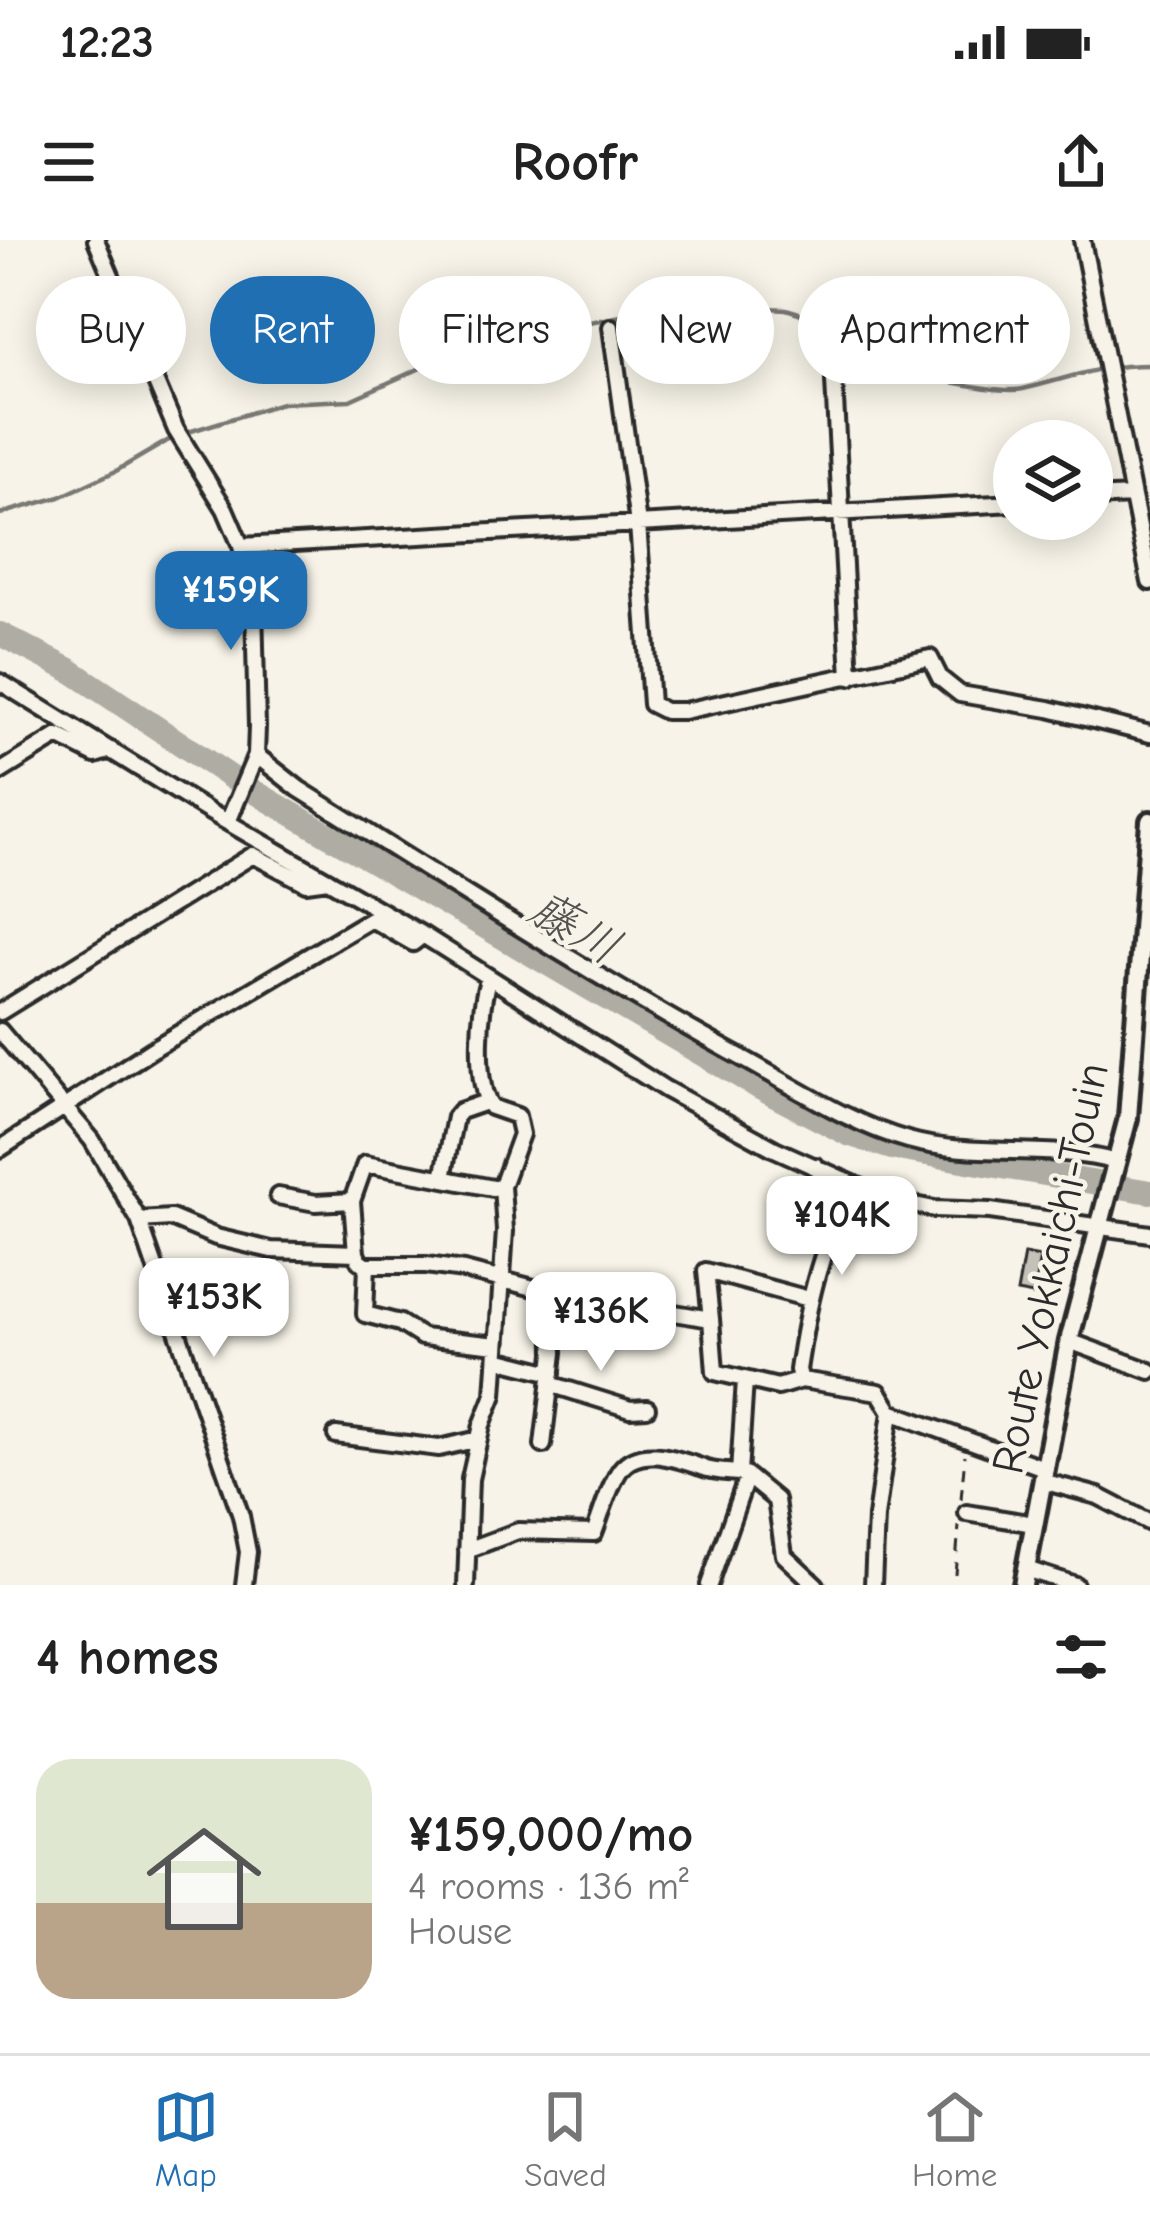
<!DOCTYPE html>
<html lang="en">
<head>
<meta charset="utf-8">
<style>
  body { margin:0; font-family:"Comic Neue","Klee One",sans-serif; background:#f2f2f2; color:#222; height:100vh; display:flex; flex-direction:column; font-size:45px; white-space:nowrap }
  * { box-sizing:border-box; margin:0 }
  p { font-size:39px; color:#767676 }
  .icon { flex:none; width:66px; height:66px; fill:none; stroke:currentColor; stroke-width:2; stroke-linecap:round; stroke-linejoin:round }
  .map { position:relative; height:1345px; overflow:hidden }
  .details { display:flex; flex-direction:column; background:#fff; flex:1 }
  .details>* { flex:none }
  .hud { position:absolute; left:36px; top:36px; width:1080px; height:108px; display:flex; gap:24px }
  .controls { position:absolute; left:993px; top:180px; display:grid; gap:24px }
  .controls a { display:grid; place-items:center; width:120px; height:120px; border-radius:50%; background:#fff; box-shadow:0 6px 30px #0003; font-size:60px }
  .price { position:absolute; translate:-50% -102px; padding:0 27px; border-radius:24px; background:#fff; color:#222; font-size:39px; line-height:78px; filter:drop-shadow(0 3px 6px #0008) }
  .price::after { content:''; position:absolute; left:50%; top:72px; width:36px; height:27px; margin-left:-18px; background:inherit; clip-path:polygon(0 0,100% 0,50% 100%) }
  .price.selected { background:#1f6fb2; color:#fff }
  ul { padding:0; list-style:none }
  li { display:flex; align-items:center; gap:36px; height:300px; padding:0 36px }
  li span { display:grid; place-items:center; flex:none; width:336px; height:240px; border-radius:36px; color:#555 }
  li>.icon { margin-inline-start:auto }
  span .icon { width:144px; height:144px; fill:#fffc; stroke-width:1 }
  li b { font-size:51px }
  h2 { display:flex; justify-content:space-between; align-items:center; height:144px; padding:0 36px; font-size:51px }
  .tag { padding:0 42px; border-radius:54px; background:#fff; box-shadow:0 6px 30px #0003; font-size:42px; line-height:108px }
  .tag.selected { background:#1f6fb2; color:#fff }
  .status { display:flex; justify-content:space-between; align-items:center; height:84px; padding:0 60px; background:#fff; direction:ltr }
  .status svg { height:33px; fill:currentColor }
  header { display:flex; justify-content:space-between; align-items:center; height:156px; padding:0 36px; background:#fff; font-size:54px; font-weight:700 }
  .menu { display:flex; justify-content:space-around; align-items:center; height:168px; border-top:3px solid #e0e0e0; background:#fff; font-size:33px; color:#767676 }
  .menu a { display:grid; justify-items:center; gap:6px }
  .menu .selected { color:#1f6fb2 }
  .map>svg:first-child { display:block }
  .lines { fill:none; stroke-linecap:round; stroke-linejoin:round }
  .stream { stroke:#7a7874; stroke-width:4.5 }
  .river { stroke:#afaca4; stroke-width:24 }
  .building { fill:#c4c1b9; stroke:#2b2b2b; stroke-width:3 }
  .minor-casing { stroke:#2b2b2b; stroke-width:22 }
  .major-casing { stroke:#2b2b2b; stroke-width:26 }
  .path { stroke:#2b2b2b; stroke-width:3; stroke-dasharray:12 9; stroke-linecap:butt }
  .minor { stroke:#f7f3e8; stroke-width:14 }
  .major { stroke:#f7f3e8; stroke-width:16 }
  .labels { text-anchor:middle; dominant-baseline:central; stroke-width:9; stroke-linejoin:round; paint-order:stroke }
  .street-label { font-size:45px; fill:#2b2b2b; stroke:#f7f3e8 }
  .water-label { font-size:48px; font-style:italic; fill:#53524f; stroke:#f7f3e8 }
</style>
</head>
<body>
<div class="status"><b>12:23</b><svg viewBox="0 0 49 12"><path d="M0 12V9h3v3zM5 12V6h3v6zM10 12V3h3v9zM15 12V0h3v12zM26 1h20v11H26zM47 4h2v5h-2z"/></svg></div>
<header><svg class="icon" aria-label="menu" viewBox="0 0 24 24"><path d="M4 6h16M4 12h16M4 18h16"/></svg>Roofr<svg class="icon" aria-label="share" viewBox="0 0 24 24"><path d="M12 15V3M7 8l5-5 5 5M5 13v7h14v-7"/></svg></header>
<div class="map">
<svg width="1150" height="1345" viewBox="0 0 1150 1345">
  <rect width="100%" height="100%" fill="#f7f3e8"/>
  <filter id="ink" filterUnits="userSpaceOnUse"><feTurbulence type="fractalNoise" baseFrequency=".00833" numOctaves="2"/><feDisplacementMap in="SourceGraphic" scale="24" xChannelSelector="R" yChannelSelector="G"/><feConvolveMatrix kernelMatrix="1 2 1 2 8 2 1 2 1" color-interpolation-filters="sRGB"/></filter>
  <g filter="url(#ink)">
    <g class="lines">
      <path class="stream" d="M185 193 282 163 350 160 476 103 643 72 733 66 786 69 799 73C821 88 844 108 868 120 891 131 999 155 1023 149 1071 138 1097 125 1150 125
        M0 274 60 257 116 231 174 197"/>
      <path class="river" d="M0 394 70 430 238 542 758 847 848 894 892 908 1150 952"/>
    </g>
    <path class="building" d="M1024 1014 1040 1017 1033 1055 1017 1052Z"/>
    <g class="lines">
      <defs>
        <path id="minor" d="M96 0 176 190 225 269 241 306 254 366 257 487 256 515 228 582
          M1082 0 1150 342
          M611 87 638 284 651 464 665 471H684L930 418 940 438 960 454 1049 469 1150 494
          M834 141 850 437
          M1092 258 1132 256
          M241 306 1014 263
          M0 442 208 571 423 695 665 849 775 909 887 959 934 969 990 971 1150 994
          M256 515 299 549C446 641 592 736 744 819 797 848 850 884 908 900 976 919 1049 903 1117 922
          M0 532 58 496 95 515 111 510
          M0 772 253 615 306 643 328 640
          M0 791 92 900 139 980 241 1276 248 1312 244 1345
          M0 909 156 807 371 679 413 703 423 695
          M816 926 822 939 849 956
          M443 938 455 877 460 871 486 862
          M278 956 316 963 352 961
          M139 980 171 978 216 997 271 1010 356 1013 359 1021 367 1025H426L464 1030 553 1053 711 1079 715 1132 778 1147 801 1140 879 1152 891 1172 1044 1228
          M356 1013 352 961 365 924 493 948 502 946
          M367 1025 365 1074 400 1083 422 1097 497 1105
          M711 1079 706 1031 809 1059
          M1069 1101 1150 1131
          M497 1119 552 1133
          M801 1140 798 1130C807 1070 819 1009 849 956L883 962
          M550 1144 630 1169 647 1168
          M336 1195 439 1208 479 1199
          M543 1205 554 1113 553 1053
          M747 1236 776 1260 784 1315 816 1345
          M1042 1241 1098 1256 1150 1283
          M967 1273 1034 1284
          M467 1310 518 1291 594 1293C602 1273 608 1248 620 1230 639 1204 677 1219 701 1227 712 1232 727 1232 739 1233
          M1026 1329 1075 1345
          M466 1345 470 1239 482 1185 494 1155 505 991 502 946 521 894 517 876 491 867C474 842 479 765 489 737
          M709 1345 747 1236 739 1233 745 1140
          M873 1345 876 1277 891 1172"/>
        <path id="major" d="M1023 1345 1069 1101 1128 878 1150 581"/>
      </defs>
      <use href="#minor" class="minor-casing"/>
      <use href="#major" class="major-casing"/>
      <path class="path" d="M961 1259 965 1215
        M955 1334 959 1286"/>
      <use href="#minor" class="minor"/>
      <use href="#major" class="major"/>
    </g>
  </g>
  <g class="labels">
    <g class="street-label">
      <text transform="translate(1050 1028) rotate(-78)">Route Yokkaichi-Touin</text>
    </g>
    <g class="water-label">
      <text transform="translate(575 688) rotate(30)">藤川</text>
    </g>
  </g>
</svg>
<div class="controls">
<a><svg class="icon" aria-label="layers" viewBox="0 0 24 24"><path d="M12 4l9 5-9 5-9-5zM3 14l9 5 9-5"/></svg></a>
</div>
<b class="price selected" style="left:231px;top:413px">¥159K</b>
<b class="price" style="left:842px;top:1038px">¥104K</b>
<b class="price" style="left:214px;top:1120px">¥153K</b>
<b class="price" style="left:601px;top:1134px">¥136K</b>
<div class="hud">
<a class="tag">Buy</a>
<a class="tag selected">Rent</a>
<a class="tag">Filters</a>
<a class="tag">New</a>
<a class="tag">Apartment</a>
</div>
</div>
<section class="details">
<h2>4 homes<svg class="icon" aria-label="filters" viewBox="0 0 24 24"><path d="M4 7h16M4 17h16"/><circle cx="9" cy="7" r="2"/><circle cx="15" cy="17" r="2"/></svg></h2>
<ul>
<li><span style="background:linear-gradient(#dfe7d0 60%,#b9a48a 0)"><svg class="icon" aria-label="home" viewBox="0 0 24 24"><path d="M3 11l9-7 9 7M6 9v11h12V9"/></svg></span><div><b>¥159,000/mo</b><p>4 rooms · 136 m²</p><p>House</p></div></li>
</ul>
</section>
<nav class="menu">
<a class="selected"><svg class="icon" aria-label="map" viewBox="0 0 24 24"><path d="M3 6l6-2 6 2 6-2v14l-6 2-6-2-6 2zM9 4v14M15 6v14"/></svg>Map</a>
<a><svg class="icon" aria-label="saved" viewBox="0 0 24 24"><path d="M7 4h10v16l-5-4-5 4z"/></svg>Saved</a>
<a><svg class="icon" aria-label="home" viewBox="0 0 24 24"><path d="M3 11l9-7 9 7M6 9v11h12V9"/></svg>Home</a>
</nav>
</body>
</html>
